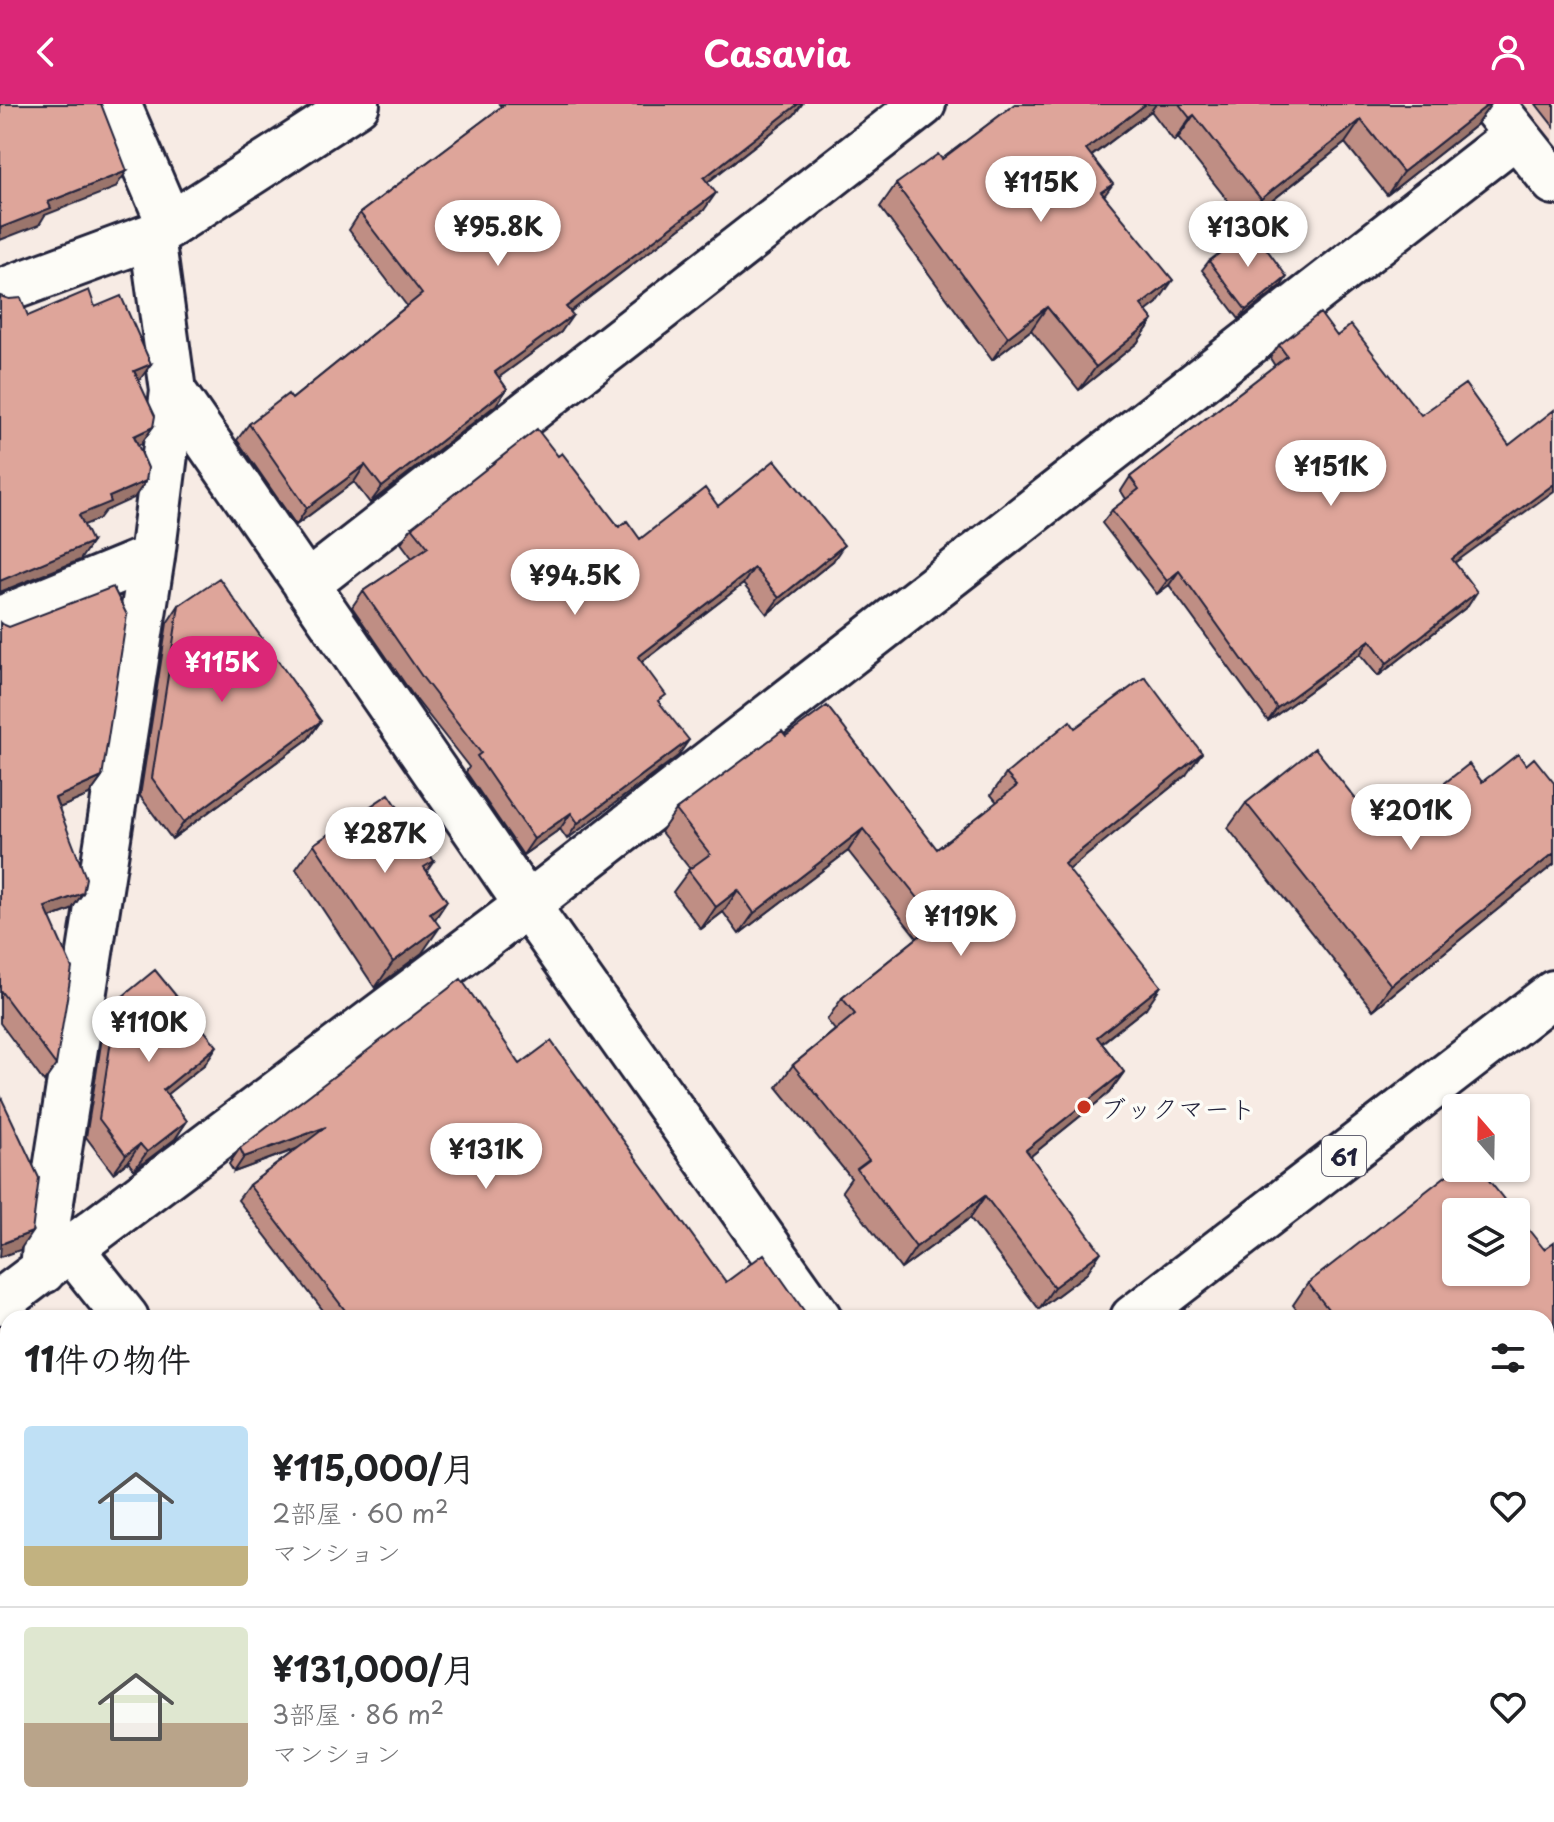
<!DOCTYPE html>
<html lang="ja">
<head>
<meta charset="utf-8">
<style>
  body { margin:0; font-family:"Playpen Sans","Klee One",sans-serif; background:#f6f6f6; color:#202124; height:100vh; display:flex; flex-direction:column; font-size:30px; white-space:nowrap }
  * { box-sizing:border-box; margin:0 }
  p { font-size:26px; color:#757577 }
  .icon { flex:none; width:44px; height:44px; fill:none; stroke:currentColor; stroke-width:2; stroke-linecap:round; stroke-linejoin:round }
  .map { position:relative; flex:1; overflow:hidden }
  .details { position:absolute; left:0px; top:1206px; width:1554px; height:512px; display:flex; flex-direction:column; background:#fff; border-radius:24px 24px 0 0; box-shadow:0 2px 6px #0004 }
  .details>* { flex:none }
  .needle { width:52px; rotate:340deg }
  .buttons { position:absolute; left:1442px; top:990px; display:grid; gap:16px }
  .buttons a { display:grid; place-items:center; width:88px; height:88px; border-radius:8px; background:#fff; box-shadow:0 2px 6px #0004; font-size:40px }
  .price { position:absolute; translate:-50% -68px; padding:0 18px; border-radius:28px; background:#fff; color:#222; font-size:26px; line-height:52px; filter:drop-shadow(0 2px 4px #0008) }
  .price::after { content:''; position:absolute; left:50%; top:48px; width:24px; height:18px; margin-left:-12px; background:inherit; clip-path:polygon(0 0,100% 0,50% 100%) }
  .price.active { background:#db2777; color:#fff }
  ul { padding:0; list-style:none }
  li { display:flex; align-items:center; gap:24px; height:200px; padding:0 24px }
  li+li { border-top:2px solid #e0e0e0 }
  li span { display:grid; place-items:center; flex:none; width:224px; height:160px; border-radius:8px; color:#555 }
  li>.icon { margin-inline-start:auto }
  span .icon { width:96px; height:96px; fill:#fffc; stroke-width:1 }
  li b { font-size:34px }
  h2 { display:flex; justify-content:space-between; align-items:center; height:96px; padding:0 24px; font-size:34px }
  header { display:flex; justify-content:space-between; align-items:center; height:104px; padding:0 24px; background:#db2777; color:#fff; font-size:36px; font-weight:700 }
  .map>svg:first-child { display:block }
  .built { fill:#f0d6ce }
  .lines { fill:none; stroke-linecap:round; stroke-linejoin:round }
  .minor-casing { stroke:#22223b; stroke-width:50 }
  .tertiary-casing { stroke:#22223b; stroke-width:50 }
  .primary-casing { stroke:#22223b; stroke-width:50 }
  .minor { stroke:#fdfcf7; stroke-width:44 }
  .tertiary { stroke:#fdfcf7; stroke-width:44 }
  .primary { stroke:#fdfcf7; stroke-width:44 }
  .rail-casing { stroke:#22223b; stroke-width:9 }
  .rail { stroke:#fdfcf7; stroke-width:6; stroke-dasharray:18; stroke-linecap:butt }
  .wall { fill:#bf8e84; stroke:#22223b; stroke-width:2 }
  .shaded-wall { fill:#9b746c; stroke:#22223b; stroke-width:2 }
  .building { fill:#dea59a; stroke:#22223b; stroke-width:2 }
  .poi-dot { fill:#c8321e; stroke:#fdfcf7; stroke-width:3 }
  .labels { text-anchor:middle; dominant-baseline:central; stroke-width:7; stroke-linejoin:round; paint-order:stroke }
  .shield { fill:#fdfcf7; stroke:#646373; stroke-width:2 }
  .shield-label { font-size:24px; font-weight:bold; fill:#22223b }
  .poi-label { font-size:26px; fill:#22223b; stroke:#fdfcf7; text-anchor:start }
</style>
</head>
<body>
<header><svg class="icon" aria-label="back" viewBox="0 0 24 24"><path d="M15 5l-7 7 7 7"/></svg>Casavia<svg class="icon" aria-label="person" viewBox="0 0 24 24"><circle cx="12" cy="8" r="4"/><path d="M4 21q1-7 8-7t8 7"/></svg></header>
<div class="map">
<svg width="1554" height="1718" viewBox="0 0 1554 1718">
  <rect width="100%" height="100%" fill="#f7ebe4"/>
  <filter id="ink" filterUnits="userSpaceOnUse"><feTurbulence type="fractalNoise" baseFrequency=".0125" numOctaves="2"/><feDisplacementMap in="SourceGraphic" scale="16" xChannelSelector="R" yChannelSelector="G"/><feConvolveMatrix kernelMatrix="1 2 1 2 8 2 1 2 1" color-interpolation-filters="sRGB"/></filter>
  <g filter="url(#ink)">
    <path class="built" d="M1523 0H1554V41Z"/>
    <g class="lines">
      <defs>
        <path id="minor" d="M118 0 170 121 357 0
          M1492 0 1554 78
          M152 132 173 287 527 801 819 1214
          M0 188 152 132 170 121
          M306 481 923 0
          M0 515 152 453
          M72 1146 126 1214
          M43 1167 46 1129 152 453 173 287
          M0 1198 527 801 1516 31
          M0 1270 5 1282 0 1294
          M1546 1568 1554 1560
          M1392 1718 1400 1710"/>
        <path id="tertiary" d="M1194 1710 1201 1718"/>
        <path id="primary" d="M1133 1214 1554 889
          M489 1718 499 1710"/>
      </defs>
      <use href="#minor" class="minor-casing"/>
      <use href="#tertiary" class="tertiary-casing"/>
      <use href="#primary" class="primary-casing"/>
      <use href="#minor" class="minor"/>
      <use href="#tertiary" class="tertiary"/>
      <use href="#primary" class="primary"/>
      <defs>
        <path id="rail" d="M1541 1718 1554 1705"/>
      </defs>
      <use href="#rail" class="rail-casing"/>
      <use href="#rail" class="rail"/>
    </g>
    <path class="wall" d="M499 0H802L794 11 708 78 704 106 570 208 561 228 499 273 507 285 496 301 370 399 354 378 296 421 237 336 249 320 292 295 407 202 349 126 360 109 501 3Z
      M1015 0H1491L1476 21 1387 91 1345 39 1245 118 1178 34 1174 37 1151 7 1092 52 1104 92 1157 199 1146 207 1153 216 1137 239 1079 286 1031 226 992 256 880 103 896 80 942 55Z
      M1536 0H1554V23Z
      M1209 157 1281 182 1239 215 1202 166Z
      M1279 241 1455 459 1468 502 1378 572 1360 550 1268 617 1169 481 1157 490 1102 419 1112 406 1126 395 1121 387 1130 373 1275 262 1270 254Z
      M558 352 619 423 640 435 718 402 833 457 767 510 743 480 642 558 660 599 678 652 567 735 560 725 523 751 466 668 469 663 412 590 352 503 363 487 412 454 401 439 412 423Z
      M179 501 321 617 308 635 172 735 140 692 167 519Z
      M0 519 102 673 89 691 59 704 83 789 71 806 50 814 56 961 44 978 0 919Z
      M1075 624 1186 671 1068 766 1146 904 1102 939 1124 968 1109 989 1031 1052 1086 1170 1039 1205 970 1114 901 1165 842 1087 851 1074 777 983 793 961 835 926 827 916 842 894 917 834 848 747 739 830 723 808 701 825 673 788 690 765 661 728 676 706 786 632 937 745 997 698 991 691 1006 670Z
      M1526 661 1554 679V760L1373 906 1228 724 1246 699 1382 728 1482 678Z
      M314 740 434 757 427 767 447 797 434 816 422 849 375 884 296 765Z
      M117 897 205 960 167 990 187 1017 175 1035 134 1066 128 1058 113 1069 86 1033 105 915Z
      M520 960 726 1178 807 1211 805 1214H329L238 1096 249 1081 297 1045 234 1068 229 1060 240 1044Z
      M1516 1168 1546 1214H1303L1293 1201 1308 1179Z
      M247 1710H265L253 1718Z
      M293 1710H362L350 1718H299Z
      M667 1710H849L855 1718H673Z"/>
    <path class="shaded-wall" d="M798 0H802L794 11 692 90 704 74Z
      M1146 0H1156L1151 7 1070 68 1086 45Z
      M1489 0H1491L1476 21 1387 91 1403 68Z
      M1194 11 1178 34 1174 37 1190 14Z
      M1361 16 1345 39 1245 118 1261 95Z
      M127 67 115 84 45 111 39 121 0 136V124L48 98Z
      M1113 80 1096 103 1101 88Z
      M716 89 704 106 554 220 566 203Z
      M1287 173 1281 182 1239 215 1246 206Z
      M1173 176 1157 199 1125 224 1141 201Z
      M1047 203 1031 226 992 256 1008 233Z
      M573 211 561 228 483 285 495 268Z
      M1153 216 1137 239 1079 286 1096 263Z
      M151 260 139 277 134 267Z
      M507 285 496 301 370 399 382 383Z
      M153 323 141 340 122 349 134 332Z
      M365 361 354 378 296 421 307 404Z
      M146 377 134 394 105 407 99 415 67 428 79 411 109 393Z
      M1554 380V387L1442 468 1452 455Z
      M92 438 80 456 0 488V477L3 475Z
      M844 441 833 457 767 510 779 494Z
      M754 464 743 480 627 569 638 553Z
      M1179 467 1169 481 1157 490 1167 477Z
      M1477 488 1468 502 1378 572 1387 559Z
      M1370 536 1360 550 1268 617 1277 604Z
      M321 617 308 635 172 735 184 718Z
      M689 636 678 652 567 735 578 719Z
      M1202 649 1186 671 1049 782 1064 760Z
      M102 673 89 691 43 711 55 694Z
      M571 709 560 725 523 751 534 735Z
      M863 725 848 747 739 830 754 809Z
      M1554 749V760L1373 906 1391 881Z
      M738 786 723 808 701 825 716 803Z
      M83 789 71 806 33 820 45 803Z
      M447 797 430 823V809Z
      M440 823 422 849 375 884 393 858Z
      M1161 882 1146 904 1082 954 1097 933Z
      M217 942 205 960 151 1003 163 986Z
      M1124 968 1109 989 1011 1068 1026 1046Z
      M187 1017 175 1035 134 1066 147 1048Z
      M326 1023 315 1038 234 1068 244 1053Z
      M140 1040 128 1058 113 1069 126 1051Z
      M985 1092 970 1114 901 1165 916 1143Z
      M32 1128 20 1146 0 1153 1 1140Z
      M1101 1148 1086 1170 1039 1205 1054 1183Z
      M1554 1490V1499L1546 1506V1497Z
      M81 1710H92L80 1718 75 1714Z
      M259 1710H265L253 1718Z
      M351 1710H362L350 1718H340Z"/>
    <path class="building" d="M0 0H101L127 67 48 98 51 104 0 124Z
      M505 0H798L704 74 716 89 566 203 573 211 495 268 507 285 382 383 365 361 307 404 249 320 288 290 292 295 422 190 360 109Z
      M1015 0H1146L1086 45 1113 80 1101 88 1173 176 1141 201 1153 216 1096 263 1047 203 1008 233 896 80 938 50 942 55Z
      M1179 0H1489L1403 68 1361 16 1261 95 1194 11 1190 14Z
      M1252 125 1287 173 1246 206 1209 157Z
      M89 186 95 203 121 192 151 260 134 267 155 312 153 323 134 332 148 364 146 377 109 393 111 398 79 411 92 438 0 477V192L9 195 21 194 28 212Z
      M1320 209 1337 232 1351 221 1421 311 1465 280 1509 341 1554 306V380L1452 455 1477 488 1387 559 1370 536 1277 604 1179 467 1167 477 1112 406 1139 385 1130 373 1287 252 1279 241Z
      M537 325 558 352 562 349 619 423 627 417 640 435 705 384 718 402 775 356 844 441 779 494 754 464 638 553 666 591 658 597 689 636 578 719 571 709 534 735 477 652 481 649 423 574 363 487 428 443 412 423Z
      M219 474 321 617 184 718 152 674 179 501Z
      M113 483 127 511 102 673 55 694 86 774 83 789 45 803 72 864 56 961 0 886V519L9 523Z
      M1145 573 1202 649 1064 760 1161 882 1097 933 1124 968 1026 1046 1101 1148 1054 1183 985 1092 916 1143 857 1065 869 1056 793 961 855 910 842 894 937 818 863 725 754 809 738 786 716 803 688 766 710 750 676 706 782 627 786 632 827 602 937 745 1017 682 1006 670 1070 617 1075 624Z
      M1315 644 1382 728 1469 660 1482 678 1518 650 1526 661 1534 654 1554 679V749L1391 881 1246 699Z
      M389 690 434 757 424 763 447 797 430 809 440 823 393 858 314 740Z
      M155 866 217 942 163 986 187 1017 147 1048 140 1040 126 1051 99 1015 117 897Z
      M461 875 520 960 551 937 726 1178 764 1150 807 1211 803 1214H351L249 1081 326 1023 244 1053 240 1044Z
      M0 991 39 1074 32 1128 1 1140Z
      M1456 1064H1479L1514 1108H1456V1168H1516V1110L1544 1145 1554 1138V1490L1546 1497V1214H1335L1308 1179Z
      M57 1710H75L81 1718H47Z
      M313 1710H351L340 1718H319Z
      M708 1710H849L855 1718H714Z
      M974 1710H1063L1067 1715 1063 1718H964Z"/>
  </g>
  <circle class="poi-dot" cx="1084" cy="1003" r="8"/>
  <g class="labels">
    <rect class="shield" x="1322" y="1032" width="44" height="40" rx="6"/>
    <g class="shield-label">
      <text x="1344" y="1052">61</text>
    </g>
    <g class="poi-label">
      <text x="1100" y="1003">ブックマート</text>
    </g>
  </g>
</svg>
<div class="buttons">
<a><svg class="needle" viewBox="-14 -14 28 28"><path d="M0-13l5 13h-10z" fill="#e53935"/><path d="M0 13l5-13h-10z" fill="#757577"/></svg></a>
<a><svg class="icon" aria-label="layers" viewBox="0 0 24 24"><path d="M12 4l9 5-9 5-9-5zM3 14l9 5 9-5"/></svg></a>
</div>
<b class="price" style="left:1041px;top:120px">¥115K</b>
<b class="price" style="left:498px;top:164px">¥95.8K</b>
<b class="price" style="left:1248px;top:165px">¥130K</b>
<b class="price" style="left:1331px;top:404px">¥151K</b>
<b class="price" style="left:575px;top:513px">¥94.5K</b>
<b class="price active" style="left:222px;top:600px">¥115K</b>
<b class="price" style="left:1411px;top:748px">¥201K</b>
<b class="price" style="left:385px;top:771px">¥287K</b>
<b class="price" style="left:961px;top:854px">¥119K</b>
<b class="price" style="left:149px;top:960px">¥110K</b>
<b class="price" style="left:486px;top:1087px">¥131K</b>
<section class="details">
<h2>11件の物件<svg class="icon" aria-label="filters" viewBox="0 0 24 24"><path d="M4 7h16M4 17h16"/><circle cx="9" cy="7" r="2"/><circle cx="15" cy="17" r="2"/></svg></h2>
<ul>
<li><span style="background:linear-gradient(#bfe0f5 75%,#c2b280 0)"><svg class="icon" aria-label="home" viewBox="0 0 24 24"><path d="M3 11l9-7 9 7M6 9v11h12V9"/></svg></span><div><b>¥115,000/月</b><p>2部屋 · 60 m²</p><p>マンション</p></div><svg class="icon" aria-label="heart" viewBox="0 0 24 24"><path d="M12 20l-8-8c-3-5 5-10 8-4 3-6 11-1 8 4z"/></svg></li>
<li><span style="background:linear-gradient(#dfe7d0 60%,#b9a48a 0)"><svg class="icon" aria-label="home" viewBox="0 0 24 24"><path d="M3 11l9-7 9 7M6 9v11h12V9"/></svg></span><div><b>¥131,000/月</b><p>3部屋 · 86 m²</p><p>マンション</p></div><svg class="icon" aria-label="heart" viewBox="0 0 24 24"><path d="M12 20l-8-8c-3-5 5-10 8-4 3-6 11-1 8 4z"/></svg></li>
</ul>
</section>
</div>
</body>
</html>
